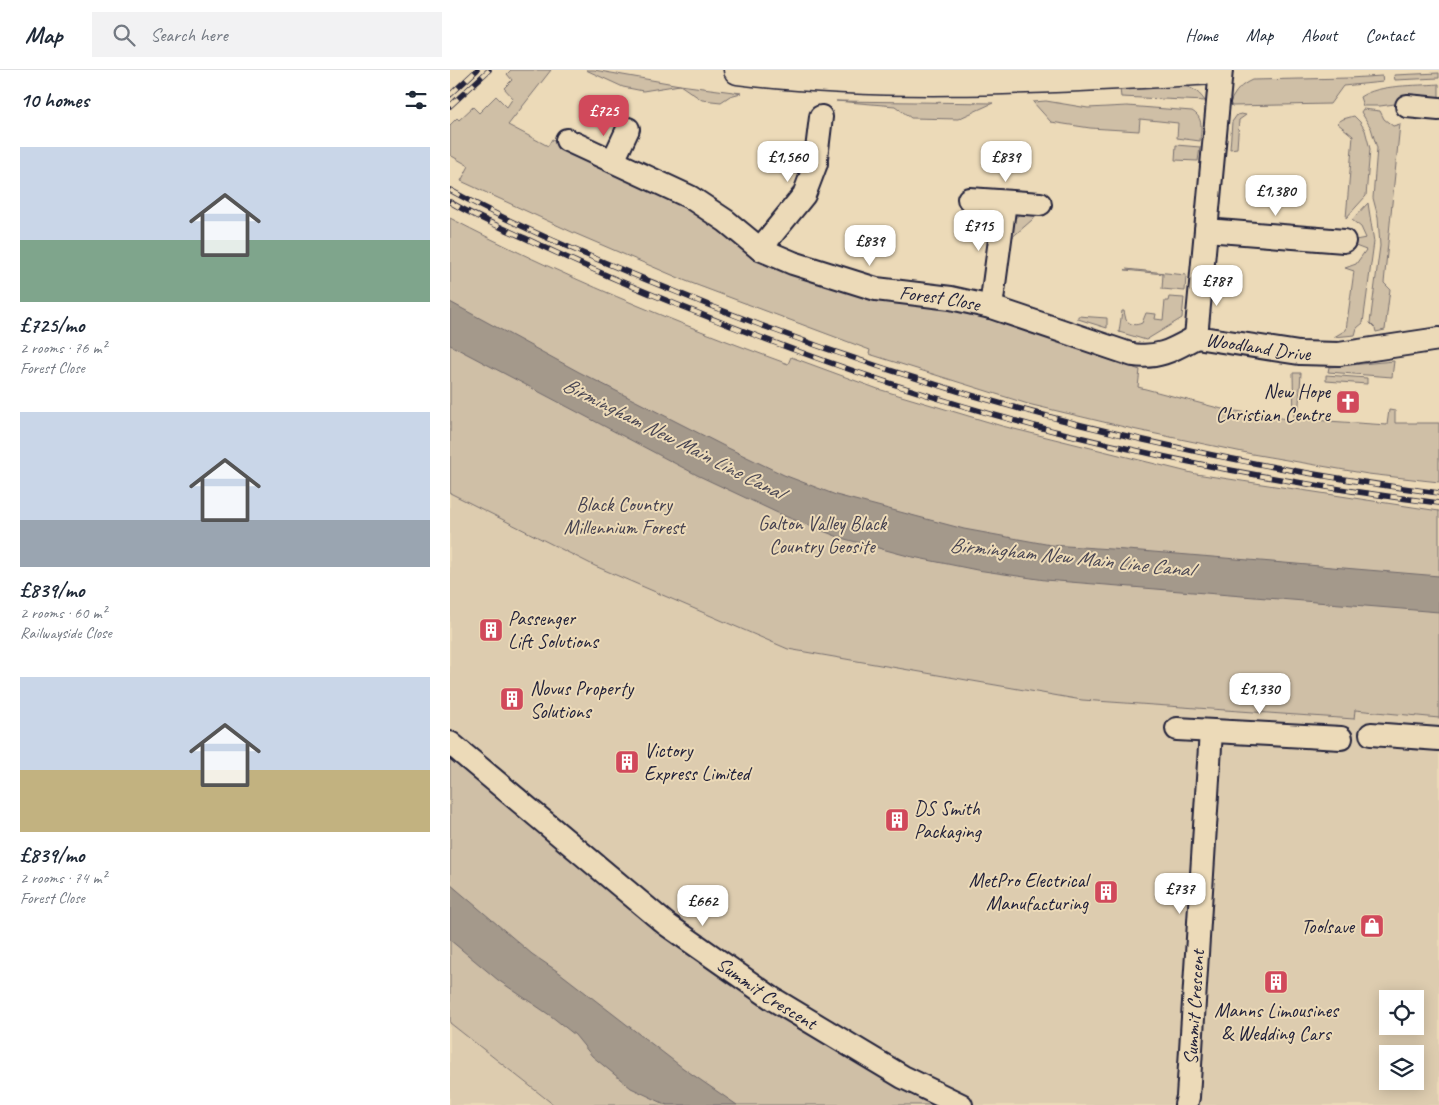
<!DOCTYPE html>
<html lang="en">
<head>
<meta charset="utf-8">
<style>
  body { margin:0; font-family:Caveat,sans-serif; background:#f2f2f3; color:#1f2937; height:100vh; display:flex; flex-direction:column; font-size:19px; white-space:nowrap }
  * { box-sizing:border-box; margin:0 }
  p { font-size:16px; color:#747a83 }
  .icon { flex:none; width:28px; height:28px; fill:none; stroke:currentColor; stroke-width:2; stroke-linecap:round; stroke-linejoin:round }
  .map { position:relative; flex:1; overflow:hidden }
  .details { display:flex; flex-direction:column; background:#fff; width:450px }
  .details>* { flex:none }
  .tools { position:absolute; left:929px; top:920px; display:grid; gap:10px }
  .tools a { display:grid; place-items:center; width:45px; height:45px; border-radius:0px; background:#fff; box-shadow:0 2px 12px #0003; font-size:25px }
  .price { position:absolute; translate:-50% -42px; padding:0 11px; border-radius:10px; background:#fff; color:#222; font-size:16px; line-height:32px; filter:drop-shadow(0 1px 2px #0008) }
  .price::after { content:''; position:absolute; left:50%; top:30px; width:15px; height:11px; margin-left:-8px; background:inherit; clip-path:polygon(0 0,100% 0,50% 100%) }
  .price.selected { background:#d1495b; color:#fff }
  ul { padding:0; list-style:none }
  li { display:grid; align-content:center; gap:10px; height:265px; padding:0 20px }
  li span { display:grid; place-items:center; height:155px; border-radius:0px; color:#555 }
  li>.icon { margin-inline-start:auto }
  span .icon { width:90px; height:90px; fill:#fffc; stroke-width:1 }
  li b { font-size:21px }
  h2 { display:flex; justify-content:space-between; align-items:center; height:60px; padding:0 20px; font-size:21px }
  header { display:flex; align-items:center; gap:30px; box-sizing:border-box; height:70px; padding:0 25px; background:#fff; border-bottom:1px solid #e0e1e3 }
  header strong { font-size:24px }
  nav { display:flex; gap:28px; margin-inline-start:auto; font-size:18px }
  .search { width:350px; height:45px; background:#f2f2f3; display:flex; align-items:center; gap:12px; box-sizing:border-box; padding:0 18px; border-radius:0px; color:#747a83; font-size:19px }
  main { display:flex; flex:1; min-height:0 }
  .map>svg:first-child { display:block }
  .built { fill:#ddccaf; fill-rule:evenodd }
  .green { fill:#cfbfa6; stroke:#787070 }
  .water { fill:#a4998b; stroke:#70696b }
  .lines { fill:none; stroke-linecap:round; stroke-linejoin:round }
  .minor-casing { stroke:#22223b; stroke-width:26 }
  .major-casing { stroke:#22223b; stroke-width:31 }
  .minor { stroke:#ecdab8; stroke-width:22 }
  .major { stroke:#ecdab8; stroke-width:28 }
  .rail-casing { stroke:#22223b; stroke-width:5.5 }
  .rail { stroke:#ecdab8; stroke-width:4; stroke-dasharray:11; stroke-linecap:butt }
  .labels { text-anchor:middle; dominant-baseline:central; stroke-width:4; stroke-linejoin:round; paint-order:stroke }
  .street-label { font-size:20px; fill:#22223b; stroke:#ecdab8 }
  .poi-label { font-size:20px; fill:#22223b; stroke:#ecdab8; text-anchor:start }
  .park-label { font-size:20px; fill:#454150; stroke:#ecdab8 }
  .water-label { font-size:21px; font-style:italic; fill:#494653; stroke:#ecdab8 }
</style>
</head>
<body>
<header>
<strong>Map</strong>
<div class="search"><svg class="icon" aria-label="search" viewBox="0 0 24 24"><circle cx="10" cy="10" r="6"/><path d="M15 15l6 6"/></svg>Search here</div>
<nav><a>Home</a><a>Map</a><a>About</a><a>Contact</a></nav>
</header>
<main>
<section class="details">
<h2>10 homes<svg class="icon" aria-label="filters" viewBox="0 0 24 24"><path d="M4 7h16M4 17h16"/><circle cx="9" cy="7" r="2"/><circle cx="15" cy="17" r="2"/></svg></h2>
<ul>
<li><span style="background:linear-gradient(#c9d6e8 60%,#7fa58c 0)"><svg class="icon" aria-label="home" viewBox="0 0 24 24"><path d="M3 11l9-7 9 7M6 9v11h12V9"/></svg></span><div><b>£725/mo</b><p>2 rooms · 76 m²</p><p>Forest Close</p></div></li>
<li><span style="background:linear-gradient(#c9d6e8 70%,#9aa5b1 0)"><svg class="icon" aria-label="home" viewBox="0 0 24 24"><path d="M3 11l9-7 9 7M6 9v11h12V9"/></svg></span><div><b>£839/mo</b><p>2 rooms · 60 m²</p><p>Railwayside Close</p></div></li>
<li><span style="background:linear-gradient(#c9d6e8 60%,#c2b280 0)"><svg class="icon" aria-label="home" viewBox="0 0 24 24"><path d="M3 11l9-7 9 7M6 9v11h12V9"/></svg></span><div><b>£839/mo</b><p>2 rooms · 74 m²</p><p>Forest Close</p></div></li>
</ul>
</section>
<div class="map">
<svg width="989" height="1035" viewBox="0 0 989 1035">
  <rect width="100%" height="100%" fill="#ecdab8"/>
  <filter id="ink" filterUnits="userSpaceOnUse"><feTurbulence type="fractalNoise" baseFrequency=".02" numOctaves="2"/><feDisplacementMap in="SourceGraphic" scale="10" xChannelSelector="R" yChannelSelector="G"/><feConvolveMatrix kernelMatrix="1 2 1 2 8 2 1 2 1" color-interpolation-filters="sRGB"/></filter>
  <g filter="url(#ink)">
    <path class="built" d="M0 423 145 496 338 579 632 630 904 649 905 640 989 648V1035H468L0 698ZM938 929H965V956H938ZM938 984H965V1011H938Z
      M0 953 93 1027 104 1035H0Z"/>
    <path class="green" d="M61 0H101L58 55 98 76 102 69 235 135 275 161 504 239 562 255 690 300 688 317 772 339 844 350 843 303H851L848 349 937 355 939 340 945 341V353H989V412L918 404 802 384 687 360 578 334 419 284 420 280 236 211 124 163 11 111 19 96 0 85V55L7 48 9 50 23 37 29 43 46 26 57 37 63 28 54 18 62 10 57 4Z
      M136 0H144L230 15 291 23 280 26 271 32 252 30 230 15 193 21 173 17Z
      M989 3V8L945 10 944 5Z
      M932 6 933 12 893 16 880 34 782 36 780 33C785 21 791 15 802 10L899 8Z
      M989 14V28L930 36H913L910 27C929 14 966 16 989 14Z
      M727 15C739 16 748 20 755 31L671 27 670 19Z
      M386 31 543 33 508 49 461 48 445 36Z
      M596 31 638 38 677 36 742 41C754 48 751 59 750 71L727 68 728 53 690 49 689 61 640 58 601 52 583 32Z
      M913 39 930 41 934 49 943 56 950 54 934 213 940 219 935 260 926 262 925 258 920 253 930 176 928 147 923 128 927 78 921 58 911 42Z
      M791 44 796 45 789 50 787 78 780 79 782 52 787 45Z
      M904 46 910 52 915 60 920 79 916 126 896 148 903 66 887 53 893 49Z
      M726 75 750 77 748 91 725 90Z
      M918 133 924 172 913 253 907 258 905 265 884 267 896 260 904 201 895 198 906 194 916 180 900 174V171L916 168 911 157 902 150Z
      M571 143H590L559 170 563 150Z
      M0 148C109 205 223 252 338 294L341 287 428 319 552 356 746 404 989 441V648L905 640 904 649 632 630 338 579 145 496 0 423Z
      M676 199 736 205 735 221 712 219 713 204 675 200Z
      M719 227 734 228 732 248 696 270 669 262 672 241H674L676 250C681 255 685 256 692 253L696 243 706 244 705 249 713 250 715 231H718Z
      M628 246 657 248V258L628 249Z
      M944 291 942 307 878 302 879 297Z
      M876 305 917 308V314L876 311Z
      M0 685 75 749 488 1035H104L0 953Z"/>
    <path class="water" d="M0 232 129 302 274 376 334 405 386 425 514 459 601 475 691 481 989 506V542L595 510 527 500 458 486 391 468 332 445 247 405 0 275Z
      M0 814 82 884 110 903 233 998 287 1035H217L181 1018 142 986 125 965 101 946 48 910 0 870Z"/>
    <g class="lines">
      <defs>
        <g id="minor">
          <path id="s1" d="M771 0 746 267 849 283 889 284 989 269"/>
          <path d="M957 36 989 39"/>
          <path id="s2" d="M117 70 240 127 276 151 310 179 343 193 426 219 501 228 541 237 683 285C709 289 724 279 746 267"/>
          <path d="M330 89 366 93"/>
          <path d="M163 91 178 59"/>
          <path d="M519 129 590 134"/>
          <path d="M756 160 894 171"/>
          <path d="M310 179 354 125 365 96 371 47"/>
          <path d="M541 237 555 132"/>
          <path d="M727 659 891 668"/>
          <path d="M921 664 989 669"/>
          <path id="s3" d="M0 673 216 854 323 929 453 1007 511 1035"/>
          <path id="s4" d="M736 1035 738 1027 761 661"/>
        </g>
        <path id="major" d="M288 0C447 20 608 8 767 0"/>
      </defs>
      <use href="#minor" class="minor-casing"/>
      <use href="#major" class="major-casing"/>
      <use href="#minor" class="minor"/>
      <use href="#major" class="major"/>
      <defs>
        <path id="rail" d="M0 25 27 0
          M0 36 39 0
          M0 120C67 157 139 186 209 215 459 319 721 388 989 423
          M0 132C24 146 50 157 75 168 127 193 180 216 233 237 354 286 478 329 604 361 731 393 860 417 989 433"/>
      </defs>
      <use href="#rail" class="rail-casing"/>
      <use href="#rail" class="rail"/>
    </g>
  </g>
  <defs>
    <symbol id="church-square" viewBox="-11 -11 22 22"><rect x="-9" y="-9" width="18" height="18" rx="4" fill="#d1495b" stroke="#ecdab8"/><path d="M-1.2-6h2.4v3.5h3.3v2.4h-3.3V6h-2.4V-.1h-3.3v-2.4h3.3Z" fill="#fff"/></symbol>
    <symbol id="building-square" viewBox="-11 -11 22 22"><rect x="-9" y="-9" width="18" height="18" rx="4" fill="#d1495b" stroke="#ecdab8"/><path d="M-4-6H4V6H1V3H-1V6H-4ZM-2.5-4.3h1.7v1.8h-1.7ZM.8-4.3h1.7v1.8H.8ZM-2.5-1h1.7V.8h-1.7ZM.8-1h1.7V.8H.8Z" fill="#fff"/></symbol>
    <symbol id="shop-square" viewBox="-11 -11 22 22"><rect x="-9" y="-9" width="18" height="18" rx="4" fill="#d1495b" stroke="#ecdab8"/><path d="M-5-2.5h2.3a2.7 3.5 0 0 1 5.4 0H5L5.5 6h-11ZM-1.5-2.5h3a1.5 2.3 0 0 0-3 0Z" fill="#fff"/></symbol>
  </defs>
  <g fill-rule="evenodd">
    <use href="#church-square" x="884" y="318" width="28" height="28"/>
    <use href="#building-square" x="27" y="546" width="28" height="28"/>
    <use href="#building-square" x="48" y="615" width="28" height="28"/>
    <use href="#building-square" x="163" y="678" width="28" height="28"/>
    <use href="#building-square" x="433" y="736" width="28" height="28"/>
    <use href="#building-square" x="642" y="808" width="28" height="28"/>
    <use href="#shop-square" x="908" y="842" width="28" height="28"/>
    <use href="#building-square" x="812" y="898" width="28" height="28"/>
  </g>
  <g class="labels">
    <g class="street-label">
      <text stroke="none"><textPath href="#s2" startOffset="410">Forest Close</textPath></text>
      <text stroke="none"><textPath href="#s1" startOffset="331">Woodland Drive</textPath></text>
      <text stroke="none"><textPath href="#s3" startOffset="404">Summit Crescent</textPath></text>
      <text stroke="none"><textPath href="#s4" startOffset="98">Summit Crescent</textPath></text>
    </g>
    <g class="poi-label">
      <text x="880" y="321" text-anchor="end">New Hope<tspan x="880" dy="23">Christian Centre</tspan></text>
      <text x="58" y="548">Passenger<tspan x="58" dy="23">Lift Solutions</tspan></text>
      <text x="80" y="618">Novus Property<tspan x="80" dy="23">Solutions</tspan></text>
      <text x="194" y="680">Victory<tspan x="194" dy="23">Express Limited</tspan></text>
      <text x="464" y="738">DS Smith<tspan x="464" dy="23">Packaging</tspan></text>
      <text x="638" y="810" text-anchor="end">MetPro Electrical<tspan x="638" dy="23">Manufacturing</tspan></text>
      <text x="904" y="856" text-anchor="end">Toolsave</text>
      <text x="826" y="940" text-anchor="middle">Manns Limousines<tspan x="826" dy="23">&amp; Wedding Cars</tspan></text>
    </g>
    <g class="park-label">
      <text x="174" y="434">Black Country<tspan x="174" dy="23">Millennium Forest</tspan></text>
      <text x="372" y="453">Galton Valley Black<tspan x="372" dy="23">Country Geosite</tspan></text>
    </g>
    <g class="water-label">
      <text transform="translate(223 368) rotate(27)">Birmingham New Main Line Canal</text>
      <text transform="translate(621 487) rotate(6)">Birmingham New Main Line Canal</text>
    </g>
  </g>
</svg>
<div class="tools">
<a><svg class="icon" aria-label="locate" viewBox="0 0 24 24"><circle cx="12" cy="12" r="6"/><path d="M12 2v4M12 18v4M2 12h4M18 12h4"/></svg></a>
<a><svg class="icon" aria-label="layers" viewBox="0 0 24 24"><path d="M12 4l9 5-9 5-9-5zM3 14l9 5 9-5"/></svg></a>
</div>
<b class="price selected" style="left:154px;top:67px">£725</b>
<b class="price" style="left:338px;top:113px">£1,560</b>
<b class="price" style="left:556px;top:113px">£839</b>
<b class="price" style="left:826px;top:147px">£1,380</b>
<b class="price" style="left:529px;top:182px">£715</b>
<b class="price" style="left:420px;top:197px">£839</b>
<b class="price" style="left:767px;top:237px">£787</b>
<b class="price" style="left:810px;top:645px">£1,330</b>
<b class="price" style="left:730px;top:845px">£737</b>
<b class="price" style="left:253px;top:857px">£662</b>
</div>
</main>
</body>
</html>
